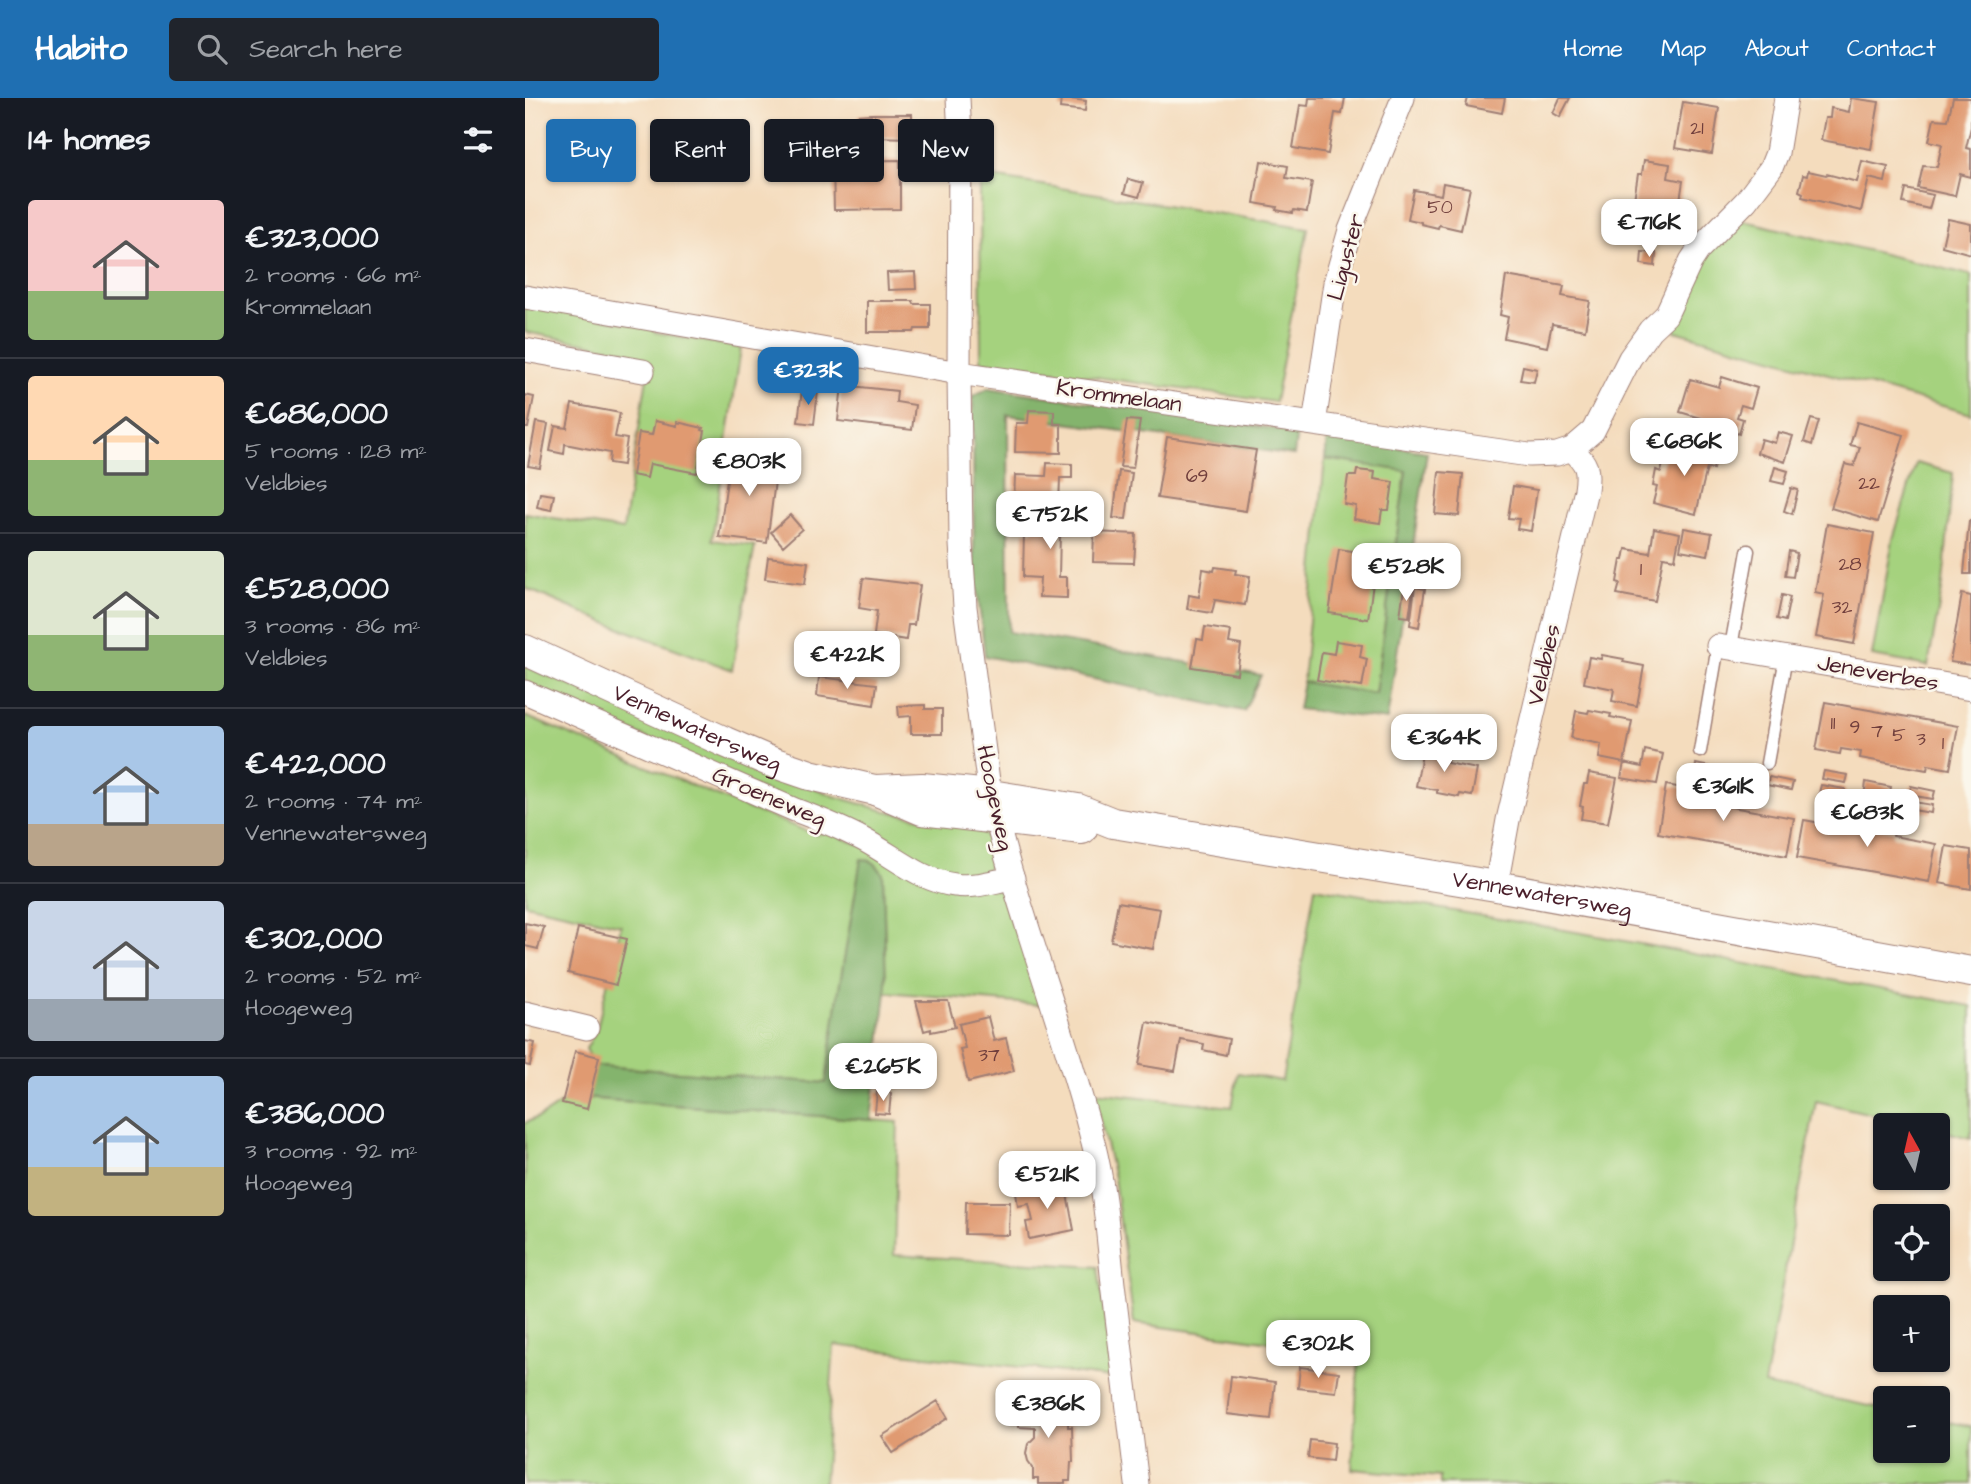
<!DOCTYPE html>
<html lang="en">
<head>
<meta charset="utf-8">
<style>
  body { margin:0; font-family:"Architects Daughter",sans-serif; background:#20242c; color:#f1f3f6; height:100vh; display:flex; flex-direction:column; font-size:26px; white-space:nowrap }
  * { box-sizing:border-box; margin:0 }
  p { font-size:23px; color:#9ea1a6 }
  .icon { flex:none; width:38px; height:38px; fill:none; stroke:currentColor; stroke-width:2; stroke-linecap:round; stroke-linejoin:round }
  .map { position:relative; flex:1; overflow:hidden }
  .sheet { display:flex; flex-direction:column; background:#171b24; width:525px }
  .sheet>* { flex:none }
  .guide { position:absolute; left:21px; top:21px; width:665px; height:63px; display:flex; gap:14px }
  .needle { width:46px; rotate:352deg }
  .controls { position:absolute; left:1348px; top:1015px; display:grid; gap:14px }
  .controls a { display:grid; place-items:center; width:77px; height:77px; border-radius:7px; background:#171b24; box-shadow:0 2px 5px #0004; font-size:35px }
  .price { position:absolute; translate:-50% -60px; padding:0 16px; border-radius:14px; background:#fff; color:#222; font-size:23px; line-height:46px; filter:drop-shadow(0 2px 4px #0008) }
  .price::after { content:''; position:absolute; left:50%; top:42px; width:21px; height:16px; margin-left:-10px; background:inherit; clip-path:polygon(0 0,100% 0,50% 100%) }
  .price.current { background:#1f6fb2; color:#fff }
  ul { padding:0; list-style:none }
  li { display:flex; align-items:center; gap:21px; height:175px; padding:0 28px }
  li+li { border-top:2px solid #363941 }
  li span { display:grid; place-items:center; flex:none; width:196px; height:140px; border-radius:7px; color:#555 }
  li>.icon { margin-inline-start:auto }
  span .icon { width:84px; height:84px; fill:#fffc; stroke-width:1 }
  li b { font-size:30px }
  h2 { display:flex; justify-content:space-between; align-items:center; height:84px; padding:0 28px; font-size:30px }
  .pill { padding:0 24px; border-radius:7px; background:#171b24; box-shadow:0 2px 5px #0004; font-size:24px; line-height:63px }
  .pill.current { background:#1f6fb2; color:#fff }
  header { display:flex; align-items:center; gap:42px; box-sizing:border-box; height:98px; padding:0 35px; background:#1f6fb2; color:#fff }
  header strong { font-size:33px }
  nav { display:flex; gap:38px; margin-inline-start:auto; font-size:24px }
  .search { width:490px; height:63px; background:#20242c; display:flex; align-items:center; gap:18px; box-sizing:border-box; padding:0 24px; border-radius:7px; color:#9ea1a6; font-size:26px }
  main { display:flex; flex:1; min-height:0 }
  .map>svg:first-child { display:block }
  .green { fill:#a5d27e; stroke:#787854; stroke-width:2 }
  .forest { fill:#84b46d; stroke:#676a4c; stroke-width:2 }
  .building { fill:#e09a71 }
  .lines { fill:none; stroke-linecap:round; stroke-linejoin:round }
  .service-casing { stroke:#9f7e74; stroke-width:15 }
  .minor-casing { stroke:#9f7e74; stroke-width:25 }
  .tertiary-casing { stroke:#9f7e74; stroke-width:32 }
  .service { stroke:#fff; stroke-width:12 }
  .minor { stroke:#fff; stroke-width:23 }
  .tertiary { stroke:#fff; stroke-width:30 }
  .labels { text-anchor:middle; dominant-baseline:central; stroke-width:5; stroke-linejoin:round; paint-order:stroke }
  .number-label { font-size:19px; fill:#703e3c }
  .street-label { font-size:23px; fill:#4a1f2b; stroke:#fbf7ec }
</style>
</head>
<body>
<header>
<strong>Habito</strong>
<div class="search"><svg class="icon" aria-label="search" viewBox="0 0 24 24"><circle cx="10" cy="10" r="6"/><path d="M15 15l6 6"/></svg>Search here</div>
<nav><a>Home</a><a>Map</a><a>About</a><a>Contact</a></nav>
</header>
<main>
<section class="sheet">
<h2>14 homes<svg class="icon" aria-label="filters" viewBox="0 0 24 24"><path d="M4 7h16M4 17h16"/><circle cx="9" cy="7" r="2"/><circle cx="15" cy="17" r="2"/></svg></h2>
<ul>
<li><span style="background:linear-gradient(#f6c9c9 65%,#8fb573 0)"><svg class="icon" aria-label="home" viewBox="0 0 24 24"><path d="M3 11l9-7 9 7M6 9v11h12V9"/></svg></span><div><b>€323,000</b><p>2 rooms · 66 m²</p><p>Krommelaan</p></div></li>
<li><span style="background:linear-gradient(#ffd9b3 60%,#8fb573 0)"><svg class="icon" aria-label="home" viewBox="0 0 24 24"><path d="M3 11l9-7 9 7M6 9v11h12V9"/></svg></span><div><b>€686,000</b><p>5 rooms · 128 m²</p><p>Veldbies</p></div></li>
<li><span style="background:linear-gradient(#dfe7d0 60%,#8fb573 0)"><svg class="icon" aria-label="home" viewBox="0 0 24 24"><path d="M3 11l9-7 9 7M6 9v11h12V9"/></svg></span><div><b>€528,000</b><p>3 rooms · 86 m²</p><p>Veldbies</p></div></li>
<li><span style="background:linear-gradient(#a9c7e8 70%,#b9a48a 0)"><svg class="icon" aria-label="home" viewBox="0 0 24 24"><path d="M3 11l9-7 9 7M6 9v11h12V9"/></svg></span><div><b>€422,000</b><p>2 rooms · 74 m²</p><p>Vennewatersweg</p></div></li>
<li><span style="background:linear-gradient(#c9d6e8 70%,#9aa5b1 0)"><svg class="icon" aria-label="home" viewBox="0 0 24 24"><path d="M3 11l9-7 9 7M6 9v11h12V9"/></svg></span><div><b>€302,000</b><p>2 rooms · 52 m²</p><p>Hoogeweg</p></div></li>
<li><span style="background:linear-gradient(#a9c7e8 65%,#c2b280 0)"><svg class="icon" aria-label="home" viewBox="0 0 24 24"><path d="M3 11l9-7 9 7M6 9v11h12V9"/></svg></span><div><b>€386,000</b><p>3 rooms · 92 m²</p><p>Hoogeweg</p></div></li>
</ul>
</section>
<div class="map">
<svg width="1446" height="1386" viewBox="0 0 1446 1386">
  <rect width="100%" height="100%" fill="#fbf7ec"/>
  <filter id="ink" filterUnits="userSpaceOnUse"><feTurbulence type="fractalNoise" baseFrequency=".0143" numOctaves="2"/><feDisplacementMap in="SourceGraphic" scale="14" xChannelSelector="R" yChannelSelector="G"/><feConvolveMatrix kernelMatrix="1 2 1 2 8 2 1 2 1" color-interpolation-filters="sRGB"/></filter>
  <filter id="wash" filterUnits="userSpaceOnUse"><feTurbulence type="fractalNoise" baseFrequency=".00686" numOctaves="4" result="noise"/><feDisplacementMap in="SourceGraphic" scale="28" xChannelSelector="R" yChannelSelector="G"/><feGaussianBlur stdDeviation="1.57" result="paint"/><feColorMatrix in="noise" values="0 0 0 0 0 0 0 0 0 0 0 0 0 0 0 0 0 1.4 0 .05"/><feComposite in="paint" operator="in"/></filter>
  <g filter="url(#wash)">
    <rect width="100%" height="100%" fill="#f4dcbd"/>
    <path class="green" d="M455 77 783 130 750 304 456 263Z
      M1216 122 1446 177V316L1150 233 1157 205 1169 170Z
      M0 206 127 230 130 234 216 250 187 442 230 448 207 572 84 526 0 490V415L98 432 124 266 101 261 102 253 0 234Z
      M800 361 881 372 850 596 778 584Z
      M1391 365 1428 375 1418 486 1403 568 1347 558 1368 441Z
      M0 568 309 698 361 713 456 732C463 741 470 748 465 760L469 762C457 780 451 778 431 780L0 585Z
      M0 618 214 707 292 737 302 732 322 742 478 793 482 797 517 907 361 894 358 776 314 891 302 985 62 967 65 958 61 951 72 930 96 827 0 806Z
      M790 789 1062 836 1446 908V1040L1412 1032V1027H1393L1291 1003 1239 1287 1360 1311V1353H1412V1322L1446 1328V1386H915V1379L827 1371 834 1256 609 1225 589 1080 569 994 707 1009 713 975 757 983Z
      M45 999 373 1024 369 1157 573 1169 588 1280 309 1247 299 1386H0V1025L18 1017Z"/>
    <path class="forest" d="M463 290 772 334 769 357 483 317 484 534 736 577 719 613 460 558 449 462 448 298Z
      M802 338 902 354 862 622 773 611 778 584 850 596 881 373 800 361Z
      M336 761C348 761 352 767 358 776L361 894 346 1022 45 999 62 967 301 985 314 891Z"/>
    <g id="blocks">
      <path class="building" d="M536 0 561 3 560 13 535 10Z
        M784 0H820L817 16 810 15 803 56 768 50 775 7 783 8Z
        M943 0H980L977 15 941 8Z
        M1035 0H1045L1035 19 1028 15Z
        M1326 0 1354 4 1346 51 1296 42 1300 20H1305L1306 10 1324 14Z
        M1428 0H1446V29L1441 50 1446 51V79L1435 76 1430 98 1393 90 1398 68 1412 69 1417 46 1404 43 1409 21 1423 22Z
        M1158 4 1194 10 1187 56 1150 50Z
        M346 16H387V40L346 39V27L334 28 333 17Z
        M375 62V111L309 112 308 63Z
        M1119 62 1145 66 1143 80 1158 83 1153 116 1108 108 1113 76H1117Z
        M736 63 763 68 761 80 787 84 782 114 769 112 768 115 751 112 752 109 729 105Z
        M1337 63 1363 69 1360 84 1344 80 1336 113 1277 99 1278 95 1274 93 1278 77 1282 78 1283 73 1301 77 1302 76 1332 84Z
        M603 81 618 85 614 99 599 95Z
        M918 85 945 90 936 132 914 127 913 130 896 126V124L883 121 889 92 916 97Z
        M1381 91 1408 97 1404 111 1378 105Z
        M1423 121 1446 126V156L1417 148Z
        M1117 154 1131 155 1130 168 1116 166Z
        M390 174 391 191 363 192 362 175Z
        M981 178 1039 188 1037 198 1065 203 1060 232 1027 226 1022 249 979 240 983 219 975 217Z
        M342 203H388L389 206H405V231H390L389 234H342Z
        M998 268 1012 271 1009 284 995 282Z
        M1197 279 1232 290 1226 310 1216 307 1212 319 1218 321 1214 336 1188 328 1189 324 1155 314 1165 281 1194 289Z
        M317 287 372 293 371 304 390 307 387 332 313 323Z
        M277 292 293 293 289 326 273 324Z
        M0 297 9 299 3 330H0Z
        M47 306 95 315 90 339 102 341 98 367 84 365 85 355 40 346 39 356 25 353 30 328 42 330Z
        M504 312 529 313V326H536V355L490 354 491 325H503Z
        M1286 321 1294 323 1287 347 1279 344Z
        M602 322 615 323 608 370 595 369Z
        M130 323 152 328V324L178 330 177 332 180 333 172 375 125 366 122 380 107 377 114 335 127 337Z
        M11 324 23 326 15 370 3 368Z
        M1332 324 1379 337 1353 424 1306 410 1320 366 1329 368 1335 349 1325 347Z
        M1253 334 1268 338 1260 364 1232 355 1236 341 1250 345Z
        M642 339 731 352 721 413 632 400Z
        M1154 344 1193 353 1188 371 1182 370 1171 416 1128 405 1132 389 1128 388 1131 372 1136 374 1140 357 1150 360Z
        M206 354 253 360 242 445 194 439Z
        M522 365 547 366V380H535L534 407 489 406 490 377 521 378Z
        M1250 369 1263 373 1259 386 1246 383Z
        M832 372 850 374 849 381 868 384 864 412H857L855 425 829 421 831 408 819 406 823 378H831Z
        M594 373 607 375 601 421 588 420Z
        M914 374 938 376 934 418 910 416Z
        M988 388 1012 392 1006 433 992 431 994 421 983 420Z
        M1266 390 1273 392 1267 416 1259 413Z
        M15 395 29 397 26 412 12 409Z
        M265 417 277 431 258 448 246 434Z
        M509 417 569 418V434H535L534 479H542V500L514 499 515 480 498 479 499 433H509Z
        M1444 423H1446V476H1439Z
        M1302 426 1349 435 1329 546 1291 539 1299 496 1290 494Z
        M1129 430 1155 435 1150 461 1138 459 1130 503 1092 496 1095 485 1092 484 1096 462H1099L1101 451 1125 455Z
        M1159 430 1187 435 1183 457 1155 452Z
        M569 434 611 436 609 465 568 464Z
        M879 448 889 449 887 463 877 462Z
        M814 451 852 457 843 521 804 515Z
        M1264 453 1272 455 1268 479 1260 478Z
        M243 459 283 464 280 486 240 481Z
        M690 469 711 472 710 476 725 478 720 507 690 502 687 515 662 511 664 497 674 499 678 471 689 473Z
        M338 480 395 487 389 527H383L381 542 349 537 352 513 334 510Z
        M890 489 900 491 894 529 885 527Z
        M879 490 888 492 884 519 875 518Z
        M1437 496 1446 498V567L1425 564Z
        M1257 497 1265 499 1260 523 1252 521Z
        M680 529 706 533 704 545 716 547 712 576 667 569 672 541 678 542Z
        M811 543 837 547 835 559 842 561 837 589 792 582 797 554 809 556Z
        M1077 557 1099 561 1098 564 1119 568 1112 608 1087 603 1089 591 1059 585 1064 559 1076 561Z
        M294 579 352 586 349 607 292 598Z
        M1300 604 1433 628 1425 671 1403 667 1402 672 1335 660 1336 654 1316 651 1315 656 1291 652Z
        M400 607V611H417V636H386V618L374 619 373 608Z
        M1064 612 1086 616 1085 619 1107 623 1099 665 1117 669 1120 652 1138 656 1132 686 1096 680 1099 665 1074 660 1076 646 1046 640 1051 613 1063 615Z
        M899 646 924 651 922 665 952 671 947 698 935 696 934 699 912 695V692L891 688Z
        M1171 666 1195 671 1194 679 1170 674Z
        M1207 673 1232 677 1230 685 1206 681Z
        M1299 673 1323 677 1321 685 1297 681Z
        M1064 675 1092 680 1083 725 1056 721 1058 709 1055 708 1059 686H1062Z
        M1244 679 1268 684 1266 692 1242 687Z
        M1341 684 1366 689 1363 704 1339 700Z
        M1141 687 1180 694 1178 704 1269 720 1262 758 1133 735Z
        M1296 687 1320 691 1319 699 1294 695Z
        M1386 688 1410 693 1408 701 1384 697Z
        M1383 703 1407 707 1406 715 1382 711Z
        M1324 720 1348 724 1347 729 1369 733 1368 738 1411 746 1404 784 1272 760 1279 722 1322 730Z
        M1421 748 1446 752V791L1414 785Z
        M593 804 635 811 628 851 586 843Z
        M0 825 19 829 13 851 0 848Z
        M53 830 102 841 91 887 43 875Z
        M391 903H423L430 929 406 934V931L399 933Z
        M463 919 469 943 481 940 489 973 443 984 435 951 440 950 434 926Z
        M622 924 704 941 701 957 678 952 679 946 656 942 650 973 614 967Z
        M0 943 10 945 5 968 0 967Z
        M50 953 74 959 62 1011 37 1005Z
        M352 993 366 995 364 1016 350 1015Z
        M540 1086 549 1132 504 1141 501 1124 508 1123 504 1106 493 1108 491 1095Z
        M441 1104H485L484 1137 440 1136Z
        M775 1269 814 1274 811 1294 773 1290Z
        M706 1278 750 1284 746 1321 702 1316Z
        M495 1301 544 1304 543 1329H547L548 1364H546L545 1383H540V1386H513V1381H508V1370L503 1363 501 1355 503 1346 510 1339V1330L494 1329Z
        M413 1303 423 1320 368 1355 357 1338Z
        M785 1342 809 1345 807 1363 783 1360Z"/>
    </g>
  </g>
  <g filter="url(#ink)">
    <use href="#blocks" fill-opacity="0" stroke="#9f7e74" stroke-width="2"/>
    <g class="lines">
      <defs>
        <path id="service" d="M1206 549 1223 453
          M1175 653 1193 548
          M1242 665 1261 559"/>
        <path id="minor" d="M433 0 435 37 434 275 436 446 440 509 463 683C488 806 538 923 568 1044 580 1091 583 1139 588 1186 596 1253 604 1319 612 1386
          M0 199 434 275 1004 357 1032 356 1047 351 1068 333 1105 260 1125 232 1141 217 1166 163 1174 151 1221 103 1246 70 1252 55 1261 0
          M0 252 118 273
          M789 326 810 185 825 132 878 0
          M1193 548 1446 591
          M0 594 270 712C294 721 317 730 339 742 369 758 396 783 430 787 449 790 469 783 488 780
          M971 788 983 722 1061 392C1064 371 1062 366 1047 351
          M0 915 62 930"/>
        <g id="tertiary">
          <path id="s1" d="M0 552 200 644 244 663 285 677 350 692 397 712 557 731"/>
          <path id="s2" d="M350 692 397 690 466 697 553 711 588 725 971 788 1446 874"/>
        </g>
      </defs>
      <use href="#service" class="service-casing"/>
      <use href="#minor" class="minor-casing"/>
      <use href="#tertiary" class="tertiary-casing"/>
      <use href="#service" class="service"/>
      <use href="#minor" class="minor"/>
      <use href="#tertiary" class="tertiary"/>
    </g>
  </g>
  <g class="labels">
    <g class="number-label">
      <text x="1172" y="30">21</text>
      <text x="915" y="109">50</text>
      <text x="672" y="378">69</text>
      <text x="1344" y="385">22</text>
      <text x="1325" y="466">28</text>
      <text x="1116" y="471">1</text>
      <text x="1317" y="509">32</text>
      <text x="1308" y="625">11</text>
      <text x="1330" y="629">9</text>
      <text x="1352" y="633">7</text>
      <text x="1374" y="637">5</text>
      <text x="1396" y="641">3</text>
      <text x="1418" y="645">1</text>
      <text x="464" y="957">37</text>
    </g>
    <g class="street-label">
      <text transform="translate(821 159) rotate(-75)">Liguster</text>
      <text transform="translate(594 298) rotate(8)">Krommelaan</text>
      <text transform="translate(1019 567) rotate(-77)">Veldbies</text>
      <text transform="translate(1353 575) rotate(10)">Jeneverbes</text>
      <text stroke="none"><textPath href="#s1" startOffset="189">Vennewatersweg</textPath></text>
      <text transform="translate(244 699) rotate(23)">Groeneweg</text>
      <text transform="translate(470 700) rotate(78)">Hoogeweg</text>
      <text stroke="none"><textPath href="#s2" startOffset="677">Vennewatersweg</textPath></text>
    </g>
  </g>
</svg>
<div class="controls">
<a><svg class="needle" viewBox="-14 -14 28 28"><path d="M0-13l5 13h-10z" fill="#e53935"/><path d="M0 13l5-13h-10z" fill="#9ea1a6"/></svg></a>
<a><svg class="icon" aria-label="locate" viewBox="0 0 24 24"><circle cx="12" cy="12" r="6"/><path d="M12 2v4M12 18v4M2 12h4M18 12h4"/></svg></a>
<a>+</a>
<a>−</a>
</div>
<b class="price" style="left:1124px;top:161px">€716K</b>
<b class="price current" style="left:283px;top:309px">€323K</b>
<b class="price" style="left:1159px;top:380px">€686K</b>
<b class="price" style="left:224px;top:400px">€803K</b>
<b class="price" style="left:525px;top:453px">€752K</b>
<b class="price" style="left:881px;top:505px">€528K</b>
<b class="price" style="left:322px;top:593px">€422K</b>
<b class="price" style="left:919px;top:676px">€364K</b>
<b class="price" style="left:1198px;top:725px">€361K</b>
<b class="price" style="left:1342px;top:751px">€683K</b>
<b class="price" style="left:358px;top:1005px">€265K</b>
<b class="price" style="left:522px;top:1113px">€521K</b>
<b class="price" style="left:793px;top:1282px">€302K</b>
<b class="price" style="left:523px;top:1342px">€386K</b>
<div class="guide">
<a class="pill current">Buy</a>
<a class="pill">Rent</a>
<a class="pill">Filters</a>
<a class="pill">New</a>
</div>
</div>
</main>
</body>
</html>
